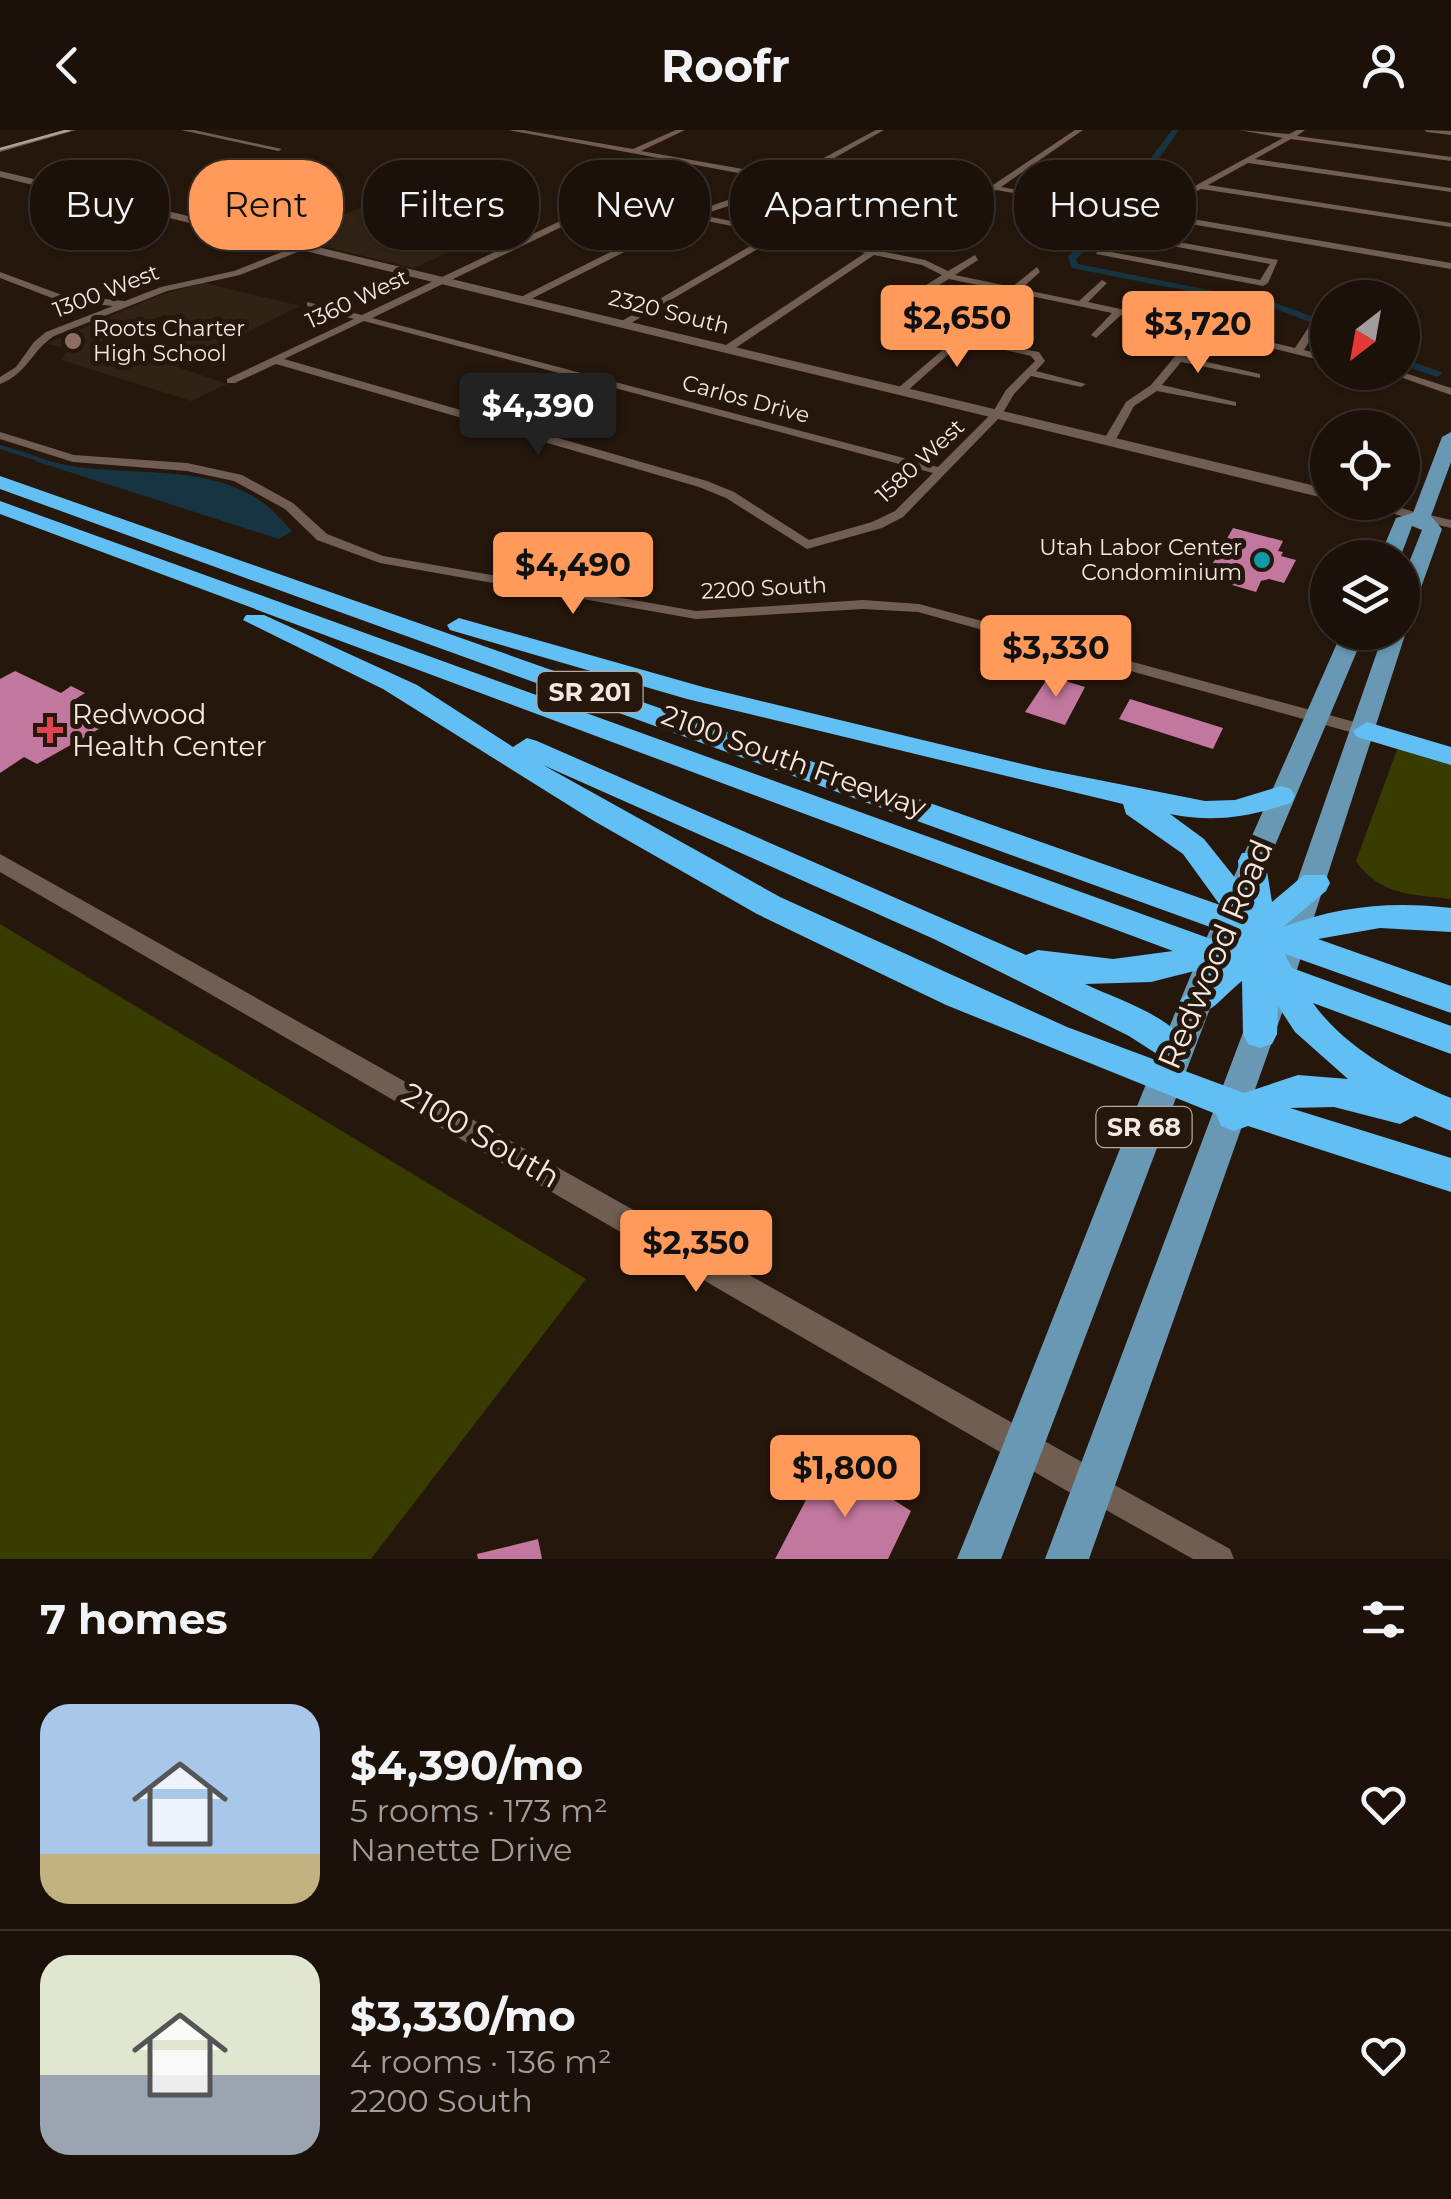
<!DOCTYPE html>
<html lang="en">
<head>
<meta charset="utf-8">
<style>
  body { margin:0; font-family:Montserrat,sans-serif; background:#291f17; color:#f1f3f6; height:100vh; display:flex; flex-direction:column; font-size:38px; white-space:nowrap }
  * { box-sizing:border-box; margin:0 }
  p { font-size:32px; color:#a09d9c }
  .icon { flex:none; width:55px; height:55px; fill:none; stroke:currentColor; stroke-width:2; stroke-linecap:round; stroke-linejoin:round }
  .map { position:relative; height:1429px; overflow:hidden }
  .sheet { display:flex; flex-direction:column; background:#1c1109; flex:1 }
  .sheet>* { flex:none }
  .banner { position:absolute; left:30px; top:30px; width:1392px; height:90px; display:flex; gap:20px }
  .needle { width:65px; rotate:211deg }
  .controls { position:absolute; left:1310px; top:150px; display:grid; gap:20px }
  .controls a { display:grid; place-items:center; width:110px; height:110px; border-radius:50%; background:#1c1109; box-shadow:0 2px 8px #0004,0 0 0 2px #3a312a; font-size:50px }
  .price { position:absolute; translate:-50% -85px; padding:0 22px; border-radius:10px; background:#ff9a5b; color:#111; font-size:32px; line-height:65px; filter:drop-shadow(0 2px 5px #0008) }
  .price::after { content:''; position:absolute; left:50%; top:60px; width:30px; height:22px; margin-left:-15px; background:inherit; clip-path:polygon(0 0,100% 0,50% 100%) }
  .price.current { background:#222; color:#fff }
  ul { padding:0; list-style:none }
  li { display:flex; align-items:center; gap:30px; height:250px; padding:0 40px }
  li+li { border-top:2px solid #3a312a }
  li span { display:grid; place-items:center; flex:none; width:280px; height:200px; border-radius:30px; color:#555 }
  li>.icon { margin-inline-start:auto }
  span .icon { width:120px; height:120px; fill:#fffc; stroke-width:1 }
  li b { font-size:42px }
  h2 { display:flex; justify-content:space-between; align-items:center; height:120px; padding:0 40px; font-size:42px }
  .pill { padding:0 35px; border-radius:40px; background:#1c1109; box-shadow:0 2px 8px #0004,0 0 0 2px #3a312a; font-size:35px; line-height:90px }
  .pill.current { background:#ff9a5b; color:#111 }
  header { display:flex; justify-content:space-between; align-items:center; height:130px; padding:0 40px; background:#1c1109; font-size:45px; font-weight:700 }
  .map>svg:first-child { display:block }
  .education { fill:#302316; fill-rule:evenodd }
  .green { fill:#393c00 }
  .water { fill:#163441 }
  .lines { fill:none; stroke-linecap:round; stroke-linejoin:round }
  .stream { stroke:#163441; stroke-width:4 }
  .canal { fill:#163441; fill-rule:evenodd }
  .building { fill:#c2779e }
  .minor { fill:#715e52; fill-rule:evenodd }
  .tertiary { fill:#715e52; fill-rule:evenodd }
  .primary { fill:#6898b3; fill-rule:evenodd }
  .motorway { fill:#62bff4; fill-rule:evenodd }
  .tram { stroke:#aea198; stroke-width:2.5 }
  .education-dot { fill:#8d6e63; stroke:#26170c; stroke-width:4 }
  .culture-dot { fill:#0f9aa8; stroke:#26170c; stroke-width:4 }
  .health-dot { fill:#e0444e; stroke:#26170c; stroke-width:4 }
  .labels { text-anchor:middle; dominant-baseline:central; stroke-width:10; stroke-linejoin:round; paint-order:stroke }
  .far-street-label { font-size:22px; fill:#f4e8e1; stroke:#26170c }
  .far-poi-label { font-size:22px; fill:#f4e8e1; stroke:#26170c; text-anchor:start }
  .shield { fill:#26170c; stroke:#b6a9a1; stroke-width:2.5 }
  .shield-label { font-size:25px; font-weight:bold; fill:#f4e8e1 }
  .poi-label { font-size:28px; fill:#f4e8e1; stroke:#26170c; text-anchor:start }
  .street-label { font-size:28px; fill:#f4e8e1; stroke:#26170c }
  .near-street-label { font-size:32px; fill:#f4e8e1; stroke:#26170c }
</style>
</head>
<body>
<header><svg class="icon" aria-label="back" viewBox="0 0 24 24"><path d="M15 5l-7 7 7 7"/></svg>Roofr<svg class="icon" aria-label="person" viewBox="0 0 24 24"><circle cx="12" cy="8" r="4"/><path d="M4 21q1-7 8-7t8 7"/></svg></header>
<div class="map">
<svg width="1451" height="1429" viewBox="0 0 1451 1429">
  <rect width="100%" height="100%" fill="#26170c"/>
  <path class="education" d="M363 77 489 104 414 138 285 107Z
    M205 153 300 176 177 237 227 254 191 271 62 230 68 218 46 214 160 165ZM164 185 213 199 151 227 98 213Z"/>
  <path class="green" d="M432 92 489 104 458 118 415 108 418 105H401Z
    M1398 617 1451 632V769C1412 764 1380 766 1356 731Z
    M0 794 586 1149 371 1429H0Z"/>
  <path class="water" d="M40 328C112 353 199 326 265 374 275 382 283 392 292 401L279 409 35 331Z"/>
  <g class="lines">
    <path class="stream" d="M0 317 38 329"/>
    <path class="canal" d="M1172 0H1179L1153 37 1103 58 1121 72 1123 83 1114 97 1076 129 1078 134 1275 173 1328 192V199L1273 178 1072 138 1068 126C1084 113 1115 97 1114 75L1095 60V56L1147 33Z
      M1402 228 1441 242 1442 244 1437 247 1402 235Z"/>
  </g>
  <path class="building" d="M1233 398 1283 411 1278 421 1283 422 1281 426 1296 430 1284 453 1269 449 1261 451 1256 462 1205 447Z
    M15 541 61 563 71 556 85 563 74 570 115 590 37 634 24 627 0 643V549Z
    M1049 546 1085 557 1065 595 1025 582Z
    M1130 569 1223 598 1213 619 1119 589Z
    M828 1328 911 1381 888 1429H775Z
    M538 1409 542 1429H478L477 1424Z"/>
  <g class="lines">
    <path class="minor" d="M65 0H76L0 22V18Z
      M181 0H194L282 19 278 21Z
      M508 0H523L633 19 676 0H685L641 21 788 47 876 0H884L797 49 955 77 966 73 1075 0H1083L1001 57 1147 82 1283 8 1239 0 1289 4 1297 0H1305L1297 6 1451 27V31L1291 9 1255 29 1451 58V62L1248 33 1208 55 1451 93V97L1201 59 1157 83 1451 133V139L1150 87 1128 103 1278 130 1268 153 1263 156 1096 124 1102 115 1141 85 996 60 972 77 955 81 791 52 777 60 701 85 925 130 948 141 975 125 978 130 955 145 1012 157 1037 137 1040 142 1021 159 1079 171 1102 150 1107 153 1088 172 1148 185 1170 163 1175 166 1157 186 1221 200 1243 175 1248 178 1229 202 1295 218 1310 195 1318 197 1304 220 1328 226V232L1206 202 1185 227 1260 244V248L1181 232 1162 255 1236 272V276L1157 261 1134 276 1115 311 1109 314 1103 311 1126 272 1151 255 1197 200 1121 185 1096 208 1091 205 1112 183 949 149 928 162 939 164V168L899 162 896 161V157L918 160 942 145 922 135 874 125 731 221H723V217L865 123 780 106 626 196H620V192L771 104 692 88 525 172H519V168L682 86 627 74 603 77 372 188 938 337 993 282 1006 260 1035 231 1031 226 1005 220V216L1039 222 1045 231 1036 241 1086 254 1081 257 1031 246 1014 264 1001 286 903 387 882 398 807 419 726 368 699 357 276 234 235 253H227V249L354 189 307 176V172L362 185 598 73 627 70 691 83 782 51ZM1123 107 1270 134 1260 150 1106 121ZM364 191 933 343 895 381 872 392 809 410 734 362 707 351 284 229Z
      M1424 0 1451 1V5L1427 2Z
      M302 114 305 119 240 145 167 161 54 206C31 221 28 243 0 254V247L16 237 34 212 46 202 113 176 60 171 0 148V142L62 165 125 171 161 157 234 141Z
      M947 173 991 182 993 184 988 187 973 184 956 200 959 206 993 214 988 217 962 212 905 263H897V259L952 212 946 199 964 182 944 178 942 176Z
      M1386 242H1402L1451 258V265Z
      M0 302 74 325 187 333 242 345 293 373 327 404 383 426 696 481 863 470 919 474 1373 597 1375 601 1373 605H1361L918 482 863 479 696 489 380 433 317 410 285 379 234 351 187 341 73 332 0 309Z
      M1421 383 1451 390V398L1417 390V384Z
      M1093 1343 1230 1419 1234 1429H1193L1083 1367 1079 1357 1083 1347Z"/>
    <path class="tertiary" d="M0 41 1328 359V369L0 47Z
      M1355 372H1384L1429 387 1421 392Z
      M0 724 1105 1345 1110 1357 1105 1369 1093 1374 1081 1369 0 742Z"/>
    <path class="primary" d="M1451 302V332L1431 386 1442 399 1413 480 1402 486V450L1422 400 1412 396 1400 428H1379L1396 388 1413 383 1442 307Z
      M1403 497 1406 502 1293 852 1089 1429H1045L1262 852 1384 502H1402Z
      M1342 502H1365L1257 758 1253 765H1233L1229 758Z
      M1224 791 1234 794 1239 802 1001 1429H957C1042 1220 1121 1009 1209 802L1214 794Z"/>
    <path class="motorway" d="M0 346 1220 775 1183 724 1126 684 1123 674 687 569 450 500 447 495 459 488 703 557 1043 639 1205 671 1235 670 1281 656 1291 659 1295 666 1291 673C1247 687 1216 693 1170 684L1204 709 1240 754 1238 731 1242 723H1264L1272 772 1304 745H1326L1330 753 1326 761 1283 797C1339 776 1392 771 1451 778V802L1380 798 1318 809 1451 856V883L1285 824 1292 838 1451 896V924L1313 873C1346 919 1400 947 1451 968V1001L1415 986 1400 994 1334 977 1290 978 1451 1028V1062L1248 996 1234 1001 1221 996 1216 984 946 875 757 784 594 691 383 559 243 490 246 485H264L417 555 513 617 527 608 537 611 1026 825 1038 820 1113 829 1173 821 0 384V371L1211 809 1224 802 0 359ZM543 635 934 809 1129 906 1174 935 1186 931 1192 921C1174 886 1118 870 1085 854L1151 852 1214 836 1177 874 1182 883C1208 892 1222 866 1242 851L1243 904 1248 914 1260 918 1272 914 1277 904 1278 876 1295 902 1348 949 1298 945 1244 963 1067 897 780 767Z
      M1367 592 1451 617V635L1357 607 1353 601Z"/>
    <path class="tram" d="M0 19 69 0"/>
  </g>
  <circle class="education-dot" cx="73" cy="211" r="10"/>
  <circle class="culture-dot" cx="1262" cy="430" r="10"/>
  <path class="health-dot" d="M45 585h10v10h10v10h-10v10h-10v-10h-10v-10h10z"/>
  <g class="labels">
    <g class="far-street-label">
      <text transform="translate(106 161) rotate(-21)">1300 West</text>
      <text transform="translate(357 169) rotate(-25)">1360 West</text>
      <text transform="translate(669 182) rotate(14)">2320 South</text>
      <text transform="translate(746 269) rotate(15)">Carlos Drive</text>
      <text transform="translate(920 331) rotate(-43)">1580 West</text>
      <text transform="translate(764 458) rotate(-3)">2200 South</text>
    </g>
    <g class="far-poi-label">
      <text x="93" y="198">Roots Charter<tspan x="93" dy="25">High School</tspan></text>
      <text x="1242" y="417" text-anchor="end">Utah Labor Center<tspan x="1242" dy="25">Condominium</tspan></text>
    </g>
    <g class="shield">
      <rect x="537.5" y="542" width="105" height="40" rx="8"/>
      <rect x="1096.5" y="977" width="95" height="40" rx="8"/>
    </g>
    <g class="shield-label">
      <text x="590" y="562">SR 201</text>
      <text x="1144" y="997">SR 68</text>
    </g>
    <g class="poi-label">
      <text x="72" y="584">Redwood<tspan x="72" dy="32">Health Center</tspan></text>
    </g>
    <g class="street-label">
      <text transform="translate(794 631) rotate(20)">2100 South Freeway</text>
    </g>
    <g class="near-street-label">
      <text transform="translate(1215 824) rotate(-67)">Redwood Road</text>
      <text transform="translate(481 1005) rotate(30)">2100 South</text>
    </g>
  </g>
</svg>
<div class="controls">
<a><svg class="needle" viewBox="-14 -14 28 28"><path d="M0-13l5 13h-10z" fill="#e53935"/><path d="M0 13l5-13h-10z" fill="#a09d9c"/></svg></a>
<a><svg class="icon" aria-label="locate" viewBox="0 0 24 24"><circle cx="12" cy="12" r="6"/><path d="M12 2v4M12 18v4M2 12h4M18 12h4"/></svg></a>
<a><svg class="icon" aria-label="layers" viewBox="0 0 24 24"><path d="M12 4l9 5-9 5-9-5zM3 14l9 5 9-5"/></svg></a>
</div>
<b class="price" style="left:957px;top:240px">$2,650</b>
<b class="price" style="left:1198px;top:246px">$3,720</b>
<b class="price current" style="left:538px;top:328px">$4,390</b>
<b class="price" style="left:573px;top:487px">$4,490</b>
<b class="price" style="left:1056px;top:570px">$3,330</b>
<b class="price" style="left:696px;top:1165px">$2,350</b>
<b class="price" style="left:845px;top:1390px">$1,800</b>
<div class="banner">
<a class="pill">Buy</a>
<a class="pill current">Rent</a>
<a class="pill">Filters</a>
<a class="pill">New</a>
<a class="pill">Apartment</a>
<a class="pill">House</a>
</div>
</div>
<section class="sheet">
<h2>7 homes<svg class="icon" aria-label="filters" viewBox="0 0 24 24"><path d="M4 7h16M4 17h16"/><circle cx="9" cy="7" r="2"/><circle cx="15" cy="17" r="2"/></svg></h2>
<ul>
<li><span style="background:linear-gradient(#a9c7e8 75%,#c2b280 0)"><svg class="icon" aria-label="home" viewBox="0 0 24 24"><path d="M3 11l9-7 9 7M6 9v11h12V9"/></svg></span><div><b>$4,390/mo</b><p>5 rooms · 173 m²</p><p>Nanette Drive</p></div><svg class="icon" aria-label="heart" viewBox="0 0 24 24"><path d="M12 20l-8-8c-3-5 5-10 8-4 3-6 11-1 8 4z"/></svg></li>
<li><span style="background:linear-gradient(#dfe7d0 60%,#9aa5b1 0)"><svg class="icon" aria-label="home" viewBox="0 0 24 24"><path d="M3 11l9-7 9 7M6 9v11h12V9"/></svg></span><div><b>$3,330/mo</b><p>4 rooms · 136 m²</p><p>2200 South</p></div><svg class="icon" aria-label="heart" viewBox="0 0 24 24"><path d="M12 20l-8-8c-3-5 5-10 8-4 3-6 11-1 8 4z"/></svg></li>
</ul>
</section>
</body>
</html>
